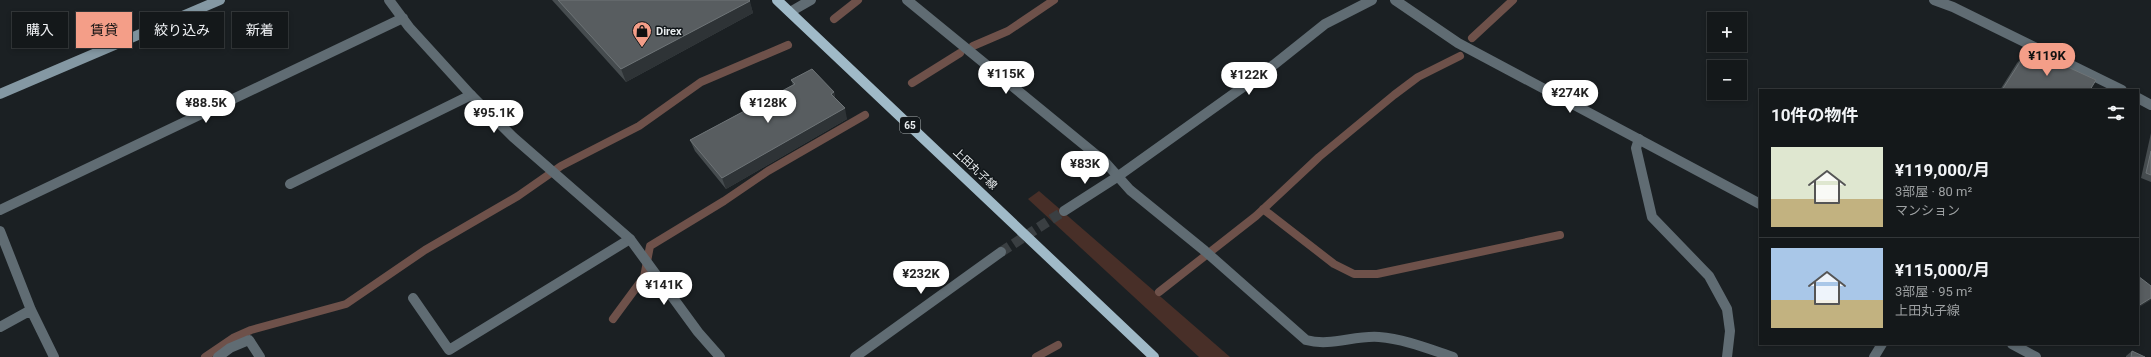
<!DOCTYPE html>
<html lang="ja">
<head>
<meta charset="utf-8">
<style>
  body { margin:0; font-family:Roboto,"Noto Sans JP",sans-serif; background:#212527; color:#f1f3f6; height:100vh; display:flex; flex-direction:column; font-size:15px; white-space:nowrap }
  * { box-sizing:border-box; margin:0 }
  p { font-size:13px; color:#9da0a2 }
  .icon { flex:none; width:22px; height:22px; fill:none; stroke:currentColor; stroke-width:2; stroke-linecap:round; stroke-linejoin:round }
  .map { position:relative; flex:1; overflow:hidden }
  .drawer { position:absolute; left:1759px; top:89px; width:380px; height:256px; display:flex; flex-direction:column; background:#14181a; border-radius:0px; box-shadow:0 2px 6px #0003,0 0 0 1px #333739 }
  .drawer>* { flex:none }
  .guide { position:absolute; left:12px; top:12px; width:380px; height:36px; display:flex; gap:8px }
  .controls { position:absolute; left:1707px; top:12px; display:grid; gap:8px }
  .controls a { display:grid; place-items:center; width:40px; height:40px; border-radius:0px; background:#14181a; box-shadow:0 2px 6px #0003,0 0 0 1px #333739; font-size:20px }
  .price { position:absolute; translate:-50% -34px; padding:0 9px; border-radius:14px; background:#fff; color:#222; font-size:13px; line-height:26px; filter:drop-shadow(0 1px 2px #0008) }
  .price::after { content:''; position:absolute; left:50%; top:24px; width:12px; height:9px; margin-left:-6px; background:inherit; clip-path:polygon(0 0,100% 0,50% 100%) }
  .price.active { background:#f49e88; color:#111 }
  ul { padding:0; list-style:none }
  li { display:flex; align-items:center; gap:12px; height:100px; padding:0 12px }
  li+li { border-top:1px solid #333739 }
  li span { display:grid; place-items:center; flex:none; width:112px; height:80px; border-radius:0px; color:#555 }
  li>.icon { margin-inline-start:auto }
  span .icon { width:48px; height:48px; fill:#fffc; stroke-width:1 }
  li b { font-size:17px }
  h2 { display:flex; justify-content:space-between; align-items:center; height:48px; padding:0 12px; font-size:17px }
  .pill { padding:0 14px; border-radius:0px; background:#14181a; box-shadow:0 2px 6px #0003,0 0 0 1px #333739; font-size:14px; line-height:36px }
  .pill.active { background:#f49e88; color:#111 }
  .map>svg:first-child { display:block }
  .green { fill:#482f28 }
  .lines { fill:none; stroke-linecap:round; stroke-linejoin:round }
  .stream { stroke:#6e514a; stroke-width:8 }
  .street-tunnel { stroke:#3a3f42; stroke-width:10; stroke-dasharray:10 5; stroke-linecap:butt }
  .lane { stroke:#606c73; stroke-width:10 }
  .street { stroke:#606c73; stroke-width:10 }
  .secondary { stroke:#8498a3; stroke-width:10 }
  .primary { stroke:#a0bac8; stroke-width:10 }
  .wall { fill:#464c4f }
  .shaded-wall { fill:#2e3336 }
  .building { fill:#585d60; stroke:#6e7477 }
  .labels { text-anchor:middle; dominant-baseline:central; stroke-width:3; stroke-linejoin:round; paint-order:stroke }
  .shield { fill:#12171a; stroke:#a8adaf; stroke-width:1 }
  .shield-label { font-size:10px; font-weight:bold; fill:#e9edef }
  .poi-label { font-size:11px; font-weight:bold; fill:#e9edef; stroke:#12171a; text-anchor:start }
  .street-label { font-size:11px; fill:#e9edef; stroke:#12171a }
</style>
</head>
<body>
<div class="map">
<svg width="2151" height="357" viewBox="0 0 2151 357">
  <rect width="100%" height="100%" fill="#1b2023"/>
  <path class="green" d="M1039 191 1230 357H1199L1028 199Z"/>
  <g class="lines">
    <path class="stream" d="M834 19 858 0
      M1472 38 1513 0
      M973 46 1008 31 1054 0
      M912 83 960 53
      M1263 209 1334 264 1354 274H1377L1560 235
      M1159 292 1256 216 1319 157 1394 95 1418 77 1460 56
      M613 319 644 277 650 246 724 201 768 171 865 115
      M205 357 233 338 251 330 346 304 425 250 518 196 561 166 639 126 701 82 788 45
      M1036 357 1058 345"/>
    <path class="street-tunnel" d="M1001 252 1064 211"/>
    <path class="lane" d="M1934 0 1953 7 2122 90
      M2138 98 2151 105
      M1639 139 1636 148 1652 217 1709 276 1727 309 1730 331 1727 357
      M290 184 471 95
      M413 298 449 350 630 239
      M218 357 230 348 249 340 260 357
      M1874 357 1882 344"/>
    <path class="street" d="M389 0 409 27 471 95 513 137 630 239 698 332 720 357
      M907 0 1105 162 1130 190 1205 251 1306 340C1331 347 1354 335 1379 337 1404 339 1429 349 1453 357
      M1395 0 1458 43 1760 204
      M790 12 811 0
      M0 210 403 18
      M1064 211 1117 177 1271 67 1325 24 1372 0
      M0 231 31 310 54 357
      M0 327 31 310
      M2012 344 2036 357
      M855 357 1001 252"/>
    <path class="secondary" d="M0 94 220 0"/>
    <path class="primary" d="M777 0 1154 357"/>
  </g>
  <path class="wall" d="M552 0H749L753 13 626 82Z
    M2025 54 2042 61 2046 57 2090 90H2000L2017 63Z
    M791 80 834 92 835 98 847 119 726 189 695 151 690 140 793 85Z
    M2151 133V182L2141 178Z
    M2132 351 2145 357H2126V356Z"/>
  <path class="shaded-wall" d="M750 1 753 13 626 82 621 69Z
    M834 92 836 103 831 94Z
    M845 108 847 119 726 189 722 178Z
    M2151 298V300L2138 308V306Z"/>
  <path class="building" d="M558 0H749L750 1 621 69Z
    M2025 54 2043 62 2046 57 2096 80 2090 90H2002Z
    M812 69 834 92 831 94 845 108 722 178 690 140 795 84 791 80Z
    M2151 151V175L2146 173Z
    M2138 276 2151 286V298L2138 306Z
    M2132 351 2145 357H2131Z"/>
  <defs>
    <symbol id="shop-pin" viewBox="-11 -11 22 30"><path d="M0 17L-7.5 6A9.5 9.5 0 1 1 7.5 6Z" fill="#f49e88" stroke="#12171a"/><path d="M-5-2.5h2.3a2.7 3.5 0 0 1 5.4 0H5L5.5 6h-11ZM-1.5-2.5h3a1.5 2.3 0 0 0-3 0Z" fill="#111"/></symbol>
  </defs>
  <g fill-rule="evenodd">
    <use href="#shop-pin" x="631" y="20" width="22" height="30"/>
  </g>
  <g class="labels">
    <rect class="shield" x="900" y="117" width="20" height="16" rx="3"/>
    <g class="shield-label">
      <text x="910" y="125">65</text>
    </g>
    <g class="poi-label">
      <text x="656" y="31">Direx</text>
    </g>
    <g class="street-label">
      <text transform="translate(975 169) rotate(43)">上田丸子線</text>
    </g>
  </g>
</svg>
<div class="controls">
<a>+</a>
<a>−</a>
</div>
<b class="price active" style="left:2047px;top:77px">¥119K</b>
<b class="price" style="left:1006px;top:95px">¥115K</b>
<b class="price" style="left:1249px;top:96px">¥122K</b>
<b class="price" style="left:1570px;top:114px">¥274K</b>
<b class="price" style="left:206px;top:124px">¥88.5K</b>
<b class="price" style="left:768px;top:124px">¥128K</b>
<b class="price" style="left:494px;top:134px">¥95.1K</b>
<b class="price" style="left:1085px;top:185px">¥83K</b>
<b class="price" style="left:921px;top:295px">¥232K</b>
<b class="price" style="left:664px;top:306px">¥141K</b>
<div class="guide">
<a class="pill">購入</a>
<a class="pill active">賃貸</a>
<a class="pill">絞り込み</a>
<a class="pill">新着</a>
</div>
<section class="drawer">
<h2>10件の物件<svg class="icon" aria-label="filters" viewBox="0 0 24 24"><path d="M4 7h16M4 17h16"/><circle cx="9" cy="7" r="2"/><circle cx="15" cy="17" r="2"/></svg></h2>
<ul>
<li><span style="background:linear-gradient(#dfe7d0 65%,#c2b280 0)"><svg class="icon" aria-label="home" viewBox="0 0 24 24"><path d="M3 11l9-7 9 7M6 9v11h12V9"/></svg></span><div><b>¥119,000/月</b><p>3部屋 · 80 m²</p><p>マンション</p></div></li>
<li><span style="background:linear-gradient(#a9c7e8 65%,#c2b280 0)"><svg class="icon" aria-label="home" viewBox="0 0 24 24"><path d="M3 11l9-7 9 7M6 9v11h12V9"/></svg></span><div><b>¥115,000/月</b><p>3部屋 · 95 m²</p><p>上田丸子線</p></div></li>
</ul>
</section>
</div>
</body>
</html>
